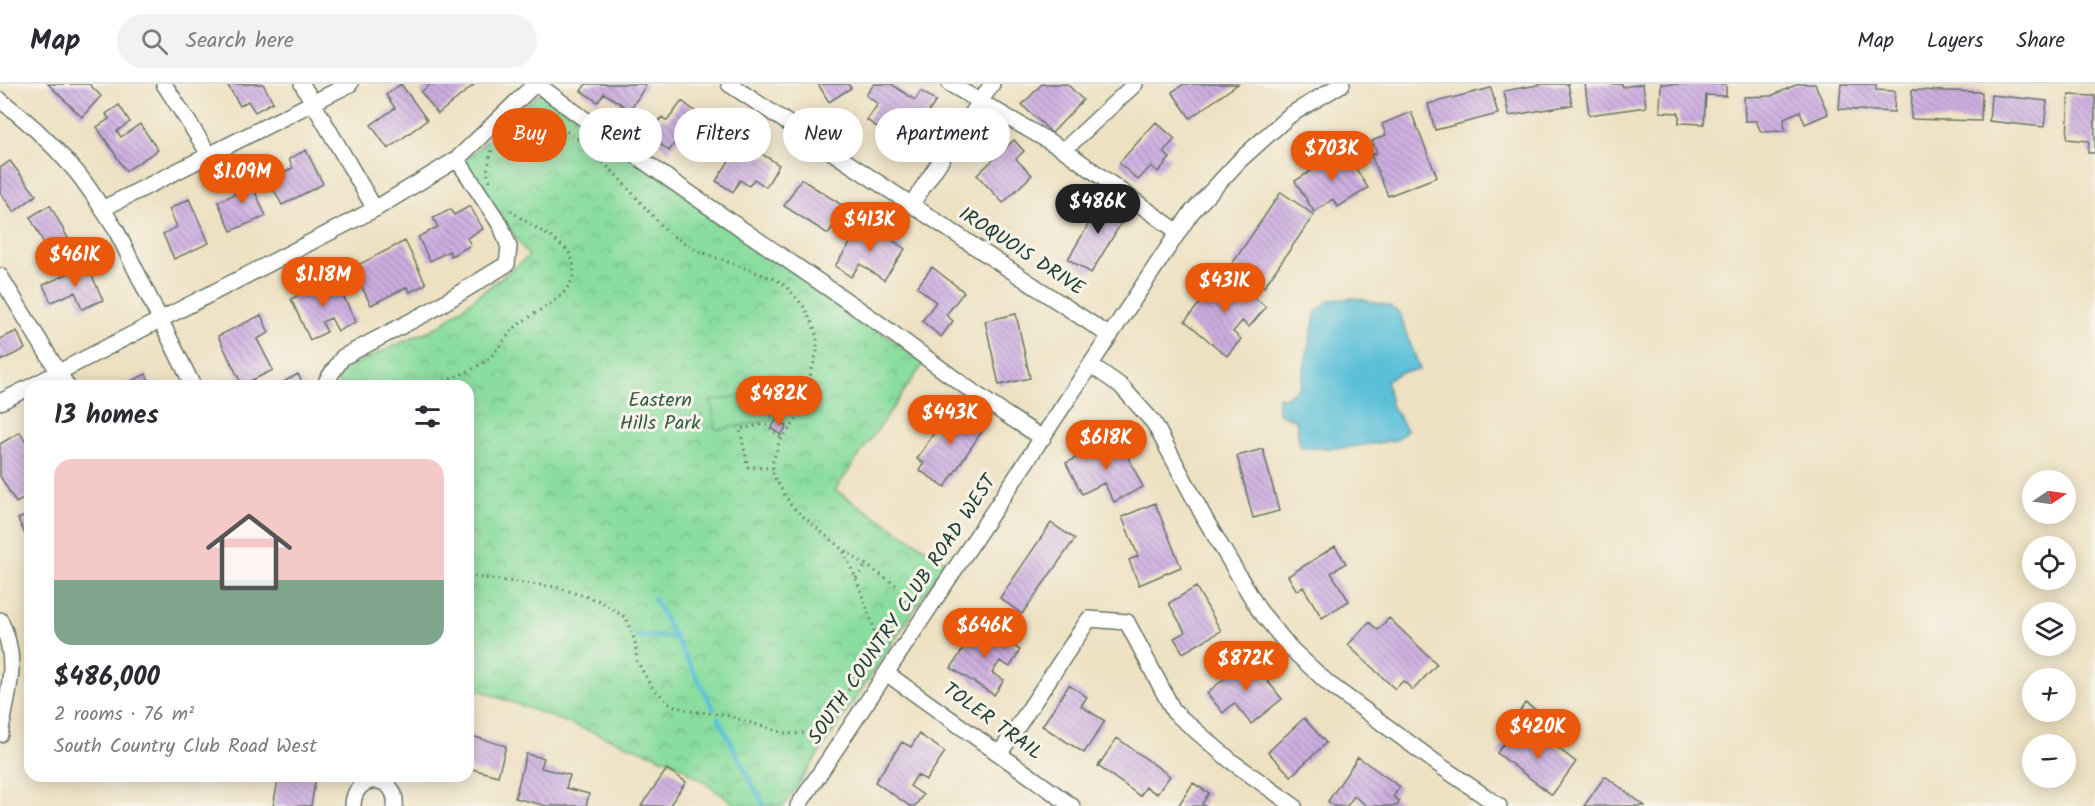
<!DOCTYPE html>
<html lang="en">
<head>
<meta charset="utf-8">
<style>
  body { margin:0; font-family:Kalam,sans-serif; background:#f2f2f3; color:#2b2b33; height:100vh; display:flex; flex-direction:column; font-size:22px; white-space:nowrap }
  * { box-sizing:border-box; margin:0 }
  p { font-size:20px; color:#7c7c81 }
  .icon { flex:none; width:33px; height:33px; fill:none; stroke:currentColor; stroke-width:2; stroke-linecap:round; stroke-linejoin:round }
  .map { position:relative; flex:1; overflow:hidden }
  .panel { position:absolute; left:24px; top:296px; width:450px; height:402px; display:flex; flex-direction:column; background:#fff; border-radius:18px; box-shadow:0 3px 15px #0003 }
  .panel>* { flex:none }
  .banner { position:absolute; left:492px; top:24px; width:570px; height:54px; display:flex; gap:12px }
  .needle { width:39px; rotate:77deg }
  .fabs { position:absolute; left:2022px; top:386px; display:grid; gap:12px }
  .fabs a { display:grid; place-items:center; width:54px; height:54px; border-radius:50%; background:#fff; box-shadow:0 3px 15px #0003; font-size:30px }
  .price { position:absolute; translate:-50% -51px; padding:0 14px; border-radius:21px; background:#ea580c; color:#fff; font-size:20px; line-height:39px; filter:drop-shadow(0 2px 3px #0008) }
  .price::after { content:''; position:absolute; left:50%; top:36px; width:18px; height:14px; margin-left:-9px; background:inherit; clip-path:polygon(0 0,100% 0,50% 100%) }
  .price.on { background:#222; color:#fff }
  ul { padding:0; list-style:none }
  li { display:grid; align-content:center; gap:12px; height:318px; padding:0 30px }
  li+li { border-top:2px solid #e1e1e2 }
  li span { display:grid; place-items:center; height:186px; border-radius:18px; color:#555 }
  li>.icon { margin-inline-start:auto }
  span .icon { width:108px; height:108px; fill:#fffc; stroke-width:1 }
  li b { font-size:26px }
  h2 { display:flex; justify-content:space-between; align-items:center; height:72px; padding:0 30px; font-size:26px }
  .chip { padding:0 21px; border-radius:27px; background:#fff; box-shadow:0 3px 15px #0003; font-size:21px; line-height:54px }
  .chip.on { background:#ea580c; color:#fff }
  header { display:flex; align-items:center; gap:36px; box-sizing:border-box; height:84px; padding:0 30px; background:#fff; border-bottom:2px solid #e1e1e2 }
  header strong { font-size:28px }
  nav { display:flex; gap:33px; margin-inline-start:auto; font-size:21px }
  .search { width:420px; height:54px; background:#f2f2f3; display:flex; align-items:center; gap:15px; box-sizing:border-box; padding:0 21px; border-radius:33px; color:#7c7c81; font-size:22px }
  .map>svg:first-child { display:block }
  .park { fill:url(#park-crowns); stroke:#548d6a; stroke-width:1.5 }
  .garden { fill:#8add9f; stroke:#548d6a; stroke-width:1.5 }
  .water { fill:#5ac0d8; stroke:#3c7e86; stroke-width:1.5 }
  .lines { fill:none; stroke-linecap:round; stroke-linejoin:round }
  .stream { stroke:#5ac0d8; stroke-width:4.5 }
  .building { fill:url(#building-back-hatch) }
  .minor-casing { stroke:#677666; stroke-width:18 }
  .path { stroke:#677666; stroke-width:3; stroke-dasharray:1.5 4.5; stroke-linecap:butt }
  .minor { stroke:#fff; stroke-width:15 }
  .labels { text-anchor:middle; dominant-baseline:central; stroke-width:6; stroke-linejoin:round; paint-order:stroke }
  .street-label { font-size:20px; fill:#1f3d34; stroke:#f7f3e8 }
  .park-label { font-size:20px; fill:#345d49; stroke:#f7f3e8 }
</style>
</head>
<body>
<header>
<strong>Map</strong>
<div class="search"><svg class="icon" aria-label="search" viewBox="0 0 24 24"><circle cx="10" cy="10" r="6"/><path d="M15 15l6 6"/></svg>Search here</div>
<nav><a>Map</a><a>Layers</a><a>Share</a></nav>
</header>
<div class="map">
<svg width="2095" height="722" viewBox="0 0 2095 722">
  <defs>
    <pattern id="park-crowns" width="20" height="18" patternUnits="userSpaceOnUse" patternTransform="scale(1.5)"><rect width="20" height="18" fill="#8add9f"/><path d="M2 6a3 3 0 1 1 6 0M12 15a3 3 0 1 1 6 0" fill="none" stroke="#70b482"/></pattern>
    <pattern id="building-back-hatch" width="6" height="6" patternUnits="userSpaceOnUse" patternTransform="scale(1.5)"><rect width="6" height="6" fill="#cdade1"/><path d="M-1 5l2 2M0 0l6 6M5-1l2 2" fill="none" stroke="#a68eb7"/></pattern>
  </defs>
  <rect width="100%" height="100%" fill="#f7f3e8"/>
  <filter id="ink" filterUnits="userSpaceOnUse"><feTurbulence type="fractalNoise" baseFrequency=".0167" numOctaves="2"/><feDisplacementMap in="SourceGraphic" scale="12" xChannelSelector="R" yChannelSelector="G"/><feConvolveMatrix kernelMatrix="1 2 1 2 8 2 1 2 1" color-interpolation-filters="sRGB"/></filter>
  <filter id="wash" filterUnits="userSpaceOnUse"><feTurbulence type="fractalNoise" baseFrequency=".008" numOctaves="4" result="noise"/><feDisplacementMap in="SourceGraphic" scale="24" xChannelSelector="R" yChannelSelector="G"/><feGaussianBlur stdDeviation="1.35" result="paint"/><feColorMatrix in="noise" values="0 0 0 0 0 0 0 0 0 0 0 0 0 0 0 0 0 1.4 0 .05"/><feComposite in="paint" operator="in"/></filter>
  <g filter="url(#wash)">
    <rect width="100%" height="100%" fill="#eee1c2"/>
    <path class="park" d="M541 8 924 279 835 406 946 478 784 722H738L676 679 468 602V302L340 301 334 289 439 242 529 172 463 78Z"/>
    <path class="garden" d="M767 307 772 336 716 346 711 317Z"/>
    <path class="water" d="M1355 214 1389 222 1401 230C1404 249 1414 266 1420 286L1402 288 1386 296 1391 321 1407 346 1397 356 1345 364H1300L1296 336 1278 329V312L1285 314 1300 303 1316 228 1330 216Z"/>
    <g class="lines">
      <path class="stream" d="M654 515 714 625
        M637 552 675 553
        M718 634 764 722"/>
    </g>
    <g id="blocks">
      <path class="building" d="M48 0H89L101 12 82 33Z
        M227 0H263L273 18 255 28 248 17 240 22Z
        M401 0 427 36 388 65 371 41 395 24 386 11Z
        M431 0H475L438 30 421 8Z
        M586 0H647L630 26 604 9 598 18 581 7Z
        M818 0H848L851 4 829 18Z
        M874 0H891L915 16 921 7 936 17 905 63 867 36 878 20 866 11Z
        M1042 0H1067L1083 16 1052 49 1022 21Z
        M1184 0H1238L1190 34 1172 8Z
        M1543 0H1568L1572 21 1509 32 1504 7Z
        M1585 0H1622L1623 3 1643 0 1646 23 1589 31Z
        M1661 0H1726V12L1706 11 1704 40 1679 39V29L1660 28Z
        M1798 0H1815L1828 30 1805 40 1800 27 1784 34 1785 47 1761 48 1756 37H1745L1744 13 1771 12Z
        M1841 0H1876V6L1895 7 1894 28 1839 25Z
        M1491 4 1498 30 1435 46 1428 20Z
        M1912 6 1982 8 1981 37 1911 35Z
        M1991 11 2047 17 2044 43 1989 37Z
        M2069 11 2095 12V69H2088L2089 57 2067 55Z
        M682 17 708 38 692 59 690 58 686 63 677 56 669 67 648 50 662 33 667 37Z
        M119 21 130 38 117 47 121 53 140 40 158 66 126 87 97 43 109 35 106 30Z
        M1411 28 1437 93 1388 112 1371 71 1377 69 1372 57 1386 51 1382 40Z
        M1156 38 1175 55 1163 68 1170 74 1158 88 1151 82 1138 96 1119 79Z
        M1014 56 1024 67 1016 75 1032 91 1003 119 977 91Z
        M742 57 779 81 766 103 754 95 749 102 740 96 733 108 716 97Z
        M306 66 323 100 282 121 269 96 293 84 289 75Z
        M1344 66 1368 104 1338 123 1333 115 1314 128 1295 97Z
        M10 77 36 111 14 128 0 108V84Z
        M247 90 266 132 231 147 218 118 237 109 232 97Z
        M801 95 845 123 828 150 784 122Z
        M1281 108 1314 131 1264 203 1232 180Z
        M1104 114 1128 128 1091 189 1068 175Z
        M189 115 209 159 174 175 163 150 177 143 169 125Z
        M50 121 77 171 56 182 30 133Z
        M470 122 483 145 467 154 471 161 451 172 449 167 430 177 418 153 438 143 433 134 451 125 454 131Z
        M865 137 905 165 884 196 860 180 851 193 835 182Z
        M405 157 426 200 410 208 407 203 371 221 352 184Z
        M87 181 103 216 82 225 75 208 51 218 43 201Z
        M932 183 964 208 946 231 953 237 941 253 922 237 936 218 917 203Z
        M1225 189 1266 223 1249 243 1242 237 1233 248 1241 255 1227 272 1185 237Z
        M334 193 356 238 338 247 331 234 322 238 327 248 310 256 291 215Z
        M1016 230 1030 294 999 301 985 237Z
        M261 231 269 249 257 255 273 286 242 301 218 252Z
        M17 247 25 265 0 277V255Z
        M146 290 151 302H121Z
        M298 290 304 302H276Z
        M960 324 986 341 945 403 919 386 924 379 917 375 949 326 955 330Z
        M777 335 787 342 781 351 771 344Z
        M20 348 30 366V411L16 419 0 392V360Z
        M1118 353 1143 403 1114 418 1104 399 1082 410 1066 379Z
        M1263 365 1279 427 1253 434 1237 372Z
        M1155 419 1181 483 1139 501 1129 476 1138 472 1122 433Z
        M30 430V461L18 435Z
        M1051 439 1075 455 1022 530 1000 514Z
        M1335 462 1346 479 1331 489 1349 517 1322 534 1303 503 1297 507 1288 492Z
        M1196 503 1221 547 1183 569 1174 554 1185 548 1169 519Z
        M1389 534 1437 580 1413 606 1403 597 1395 605 1348 561 1369 538 1378 546Z
        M979 540 1020 566 1010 583 1000 577 992 589 1004 596 994 611 951 584Z
        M1249 574 1282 615 1251 640 1234 619 1223 629 1207 609Z
        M1069 601 1087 613 1081 622 1105 637 1084 669 1042 642Z
        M1525 619 1538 627 1528 642 1516 633Z
        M1304 634 1326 659 1291 692 1268 668Z
        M1533 645 1576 678 1552 711 1497 669 1510 651 1522 660Z
        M919 650 945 668 926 696 917 691 910 702 923 711 915 722H910L875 698 902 658 911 663Z
        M468 651 506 662 498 692 468 684Z
        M1117 654 1170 692 1157 710 1146 703 1140 712 1098 682Z
        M526 670 544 674 541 684 570 691 566 704 589 710 586 722H547L515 714Z
        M1358 673 1400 703 1393 713 1400 717 1397 722H1367L1354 712 1347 722H1334L1328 717Z
        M667 685 686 698 669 722H641Z
        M279 692H316L311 722H273Z
        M1605 692 1645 722H1584Z
        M1193 699 1209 709 1202 720 1205 722H1178Z"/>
    </g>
  </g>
  <g filter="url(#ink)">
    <use href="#blocks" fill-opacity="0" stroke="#677666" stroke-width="1.5"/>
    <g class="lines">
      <defs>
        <path id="minor" d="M164 0 209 70
          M302 0 375 125
          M537 0C642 79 752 151 860 226 922 269 979 316 1043 354
          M729 0 1110 252
          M950 0 1064 66 1178 148
          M0 16C26 35 52 60 73 84 89 102 102 125 116 146L193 302
          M1064 66 1135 0
          M911 121 992 0
          M102 125 350 0
          M0 192 67 302
          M1091 281 1121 302 1154 339 1205 435 1259 526 1291 565 1329 600 1442 683 1499 722
          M32 302 375 125 457 75 535 0
          M330 302 327 296 343 273 432 226 507 180 509 163 501 142 457 75
          M0 318 30 303
          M0 536C20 575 8 609 0 650
          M886 589 1072 722
          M1000 669 1089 535 1127 538 1174 628 1231 677 1294 722
          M353 722C353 688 398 689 395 722
          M798 722 1191 129 1240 76 1290 31 1342 0"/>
      </defs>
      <use href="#minor" class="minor-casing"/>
      <path class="path" d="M490 97 487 88 492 63
        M434 302C449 295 466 289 480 281 497 271 504 253 518 241 539 224 583 209 572 175 567 157 523 140 509 124
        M768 309 808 302
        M773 384 748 383 740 345 765 340 782 354
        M845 467 896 501
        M468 492 556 503 600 517 626 534 635 557 637 577 651 602 671 621 691 627 725 631 784 649 800 650 820 644 830 634 871 572 874 544 856 494 843 466 792 423 773 391V377L779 359 799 332 817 267V253L813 241 804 223 787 203 777 196 698 167 668 149 617 92 584 59 553 38 519 35
        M856 494 866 481"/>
      <use href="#minor" class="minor"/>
    </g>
  </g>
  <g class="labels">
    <g class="street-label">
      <text transform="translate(1021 168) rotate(33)">IROQUOIS DRIVE</text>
      <text transform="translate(903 526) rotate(-56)">SOUTH COUNTRY CLUB ROAD WEST</text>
      <text transform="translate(992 638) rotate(36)">TOLER TRAIL</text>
    </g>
    <g class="park-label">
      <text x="660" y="317">Eastern<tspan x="660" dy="23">Hills Park</tspan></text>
    </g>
  </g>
</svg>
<div class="fabs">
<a><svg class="needle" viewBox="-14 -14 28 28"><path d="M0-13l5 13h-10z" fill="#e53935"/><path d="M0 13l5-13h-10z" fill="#7c7c81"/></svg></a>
<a><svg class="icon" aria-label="locate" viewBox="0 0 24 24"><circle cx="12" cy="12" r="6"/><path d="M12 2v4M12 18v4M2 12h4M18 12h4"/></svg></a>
<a><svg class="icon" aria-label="layers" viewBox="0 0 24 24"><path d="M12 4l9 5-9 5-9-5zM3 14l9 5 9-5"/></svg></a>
<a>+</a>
<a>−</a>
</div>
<b class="price" style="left:1332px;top:98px">$703K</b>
<b class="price" style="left:242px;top:121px">$1.09M</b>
<b class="price on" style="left:1098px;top:151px">$486K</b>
<b class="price" style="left:870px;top:169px">$413K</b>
<b class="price" style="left:75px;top:204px">$461K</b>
<b class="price" style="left:323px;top:224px">$1.18M</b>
<b class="price" style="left:1225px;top:230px">$431K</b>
<b class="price" style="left:779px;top:343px">$482K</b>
<b class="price" style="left:950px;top:362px">$443K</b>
<b class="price" style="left:1106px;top:387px">$618K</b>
<b class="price" style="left:985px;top:575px">$646K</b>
<b class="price" style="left:1246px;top:608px">$872K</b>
<b class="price" style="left:1538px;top:676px">$420K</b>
<div class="banner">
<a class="chip on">Buy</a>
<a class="chip">Rent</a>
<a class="chip">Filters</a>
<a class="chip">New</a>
<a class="chip">Apartment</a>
</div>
<section class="panel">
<h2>13 homes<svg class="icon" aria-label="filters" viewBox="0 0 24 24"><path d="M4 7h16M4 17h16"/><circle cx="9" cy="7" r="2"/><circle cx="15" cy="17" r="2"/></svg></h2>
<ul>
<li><span style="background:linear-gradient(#f6c9c9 65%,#7fa58c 0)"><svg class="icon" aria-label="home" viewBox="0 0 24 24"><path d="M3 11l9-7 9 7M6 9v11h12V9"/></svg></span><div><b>$486,000</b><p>2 rooms · 76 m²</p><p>South Country Club Road West</p></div></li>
</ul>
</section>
</div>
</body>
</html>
